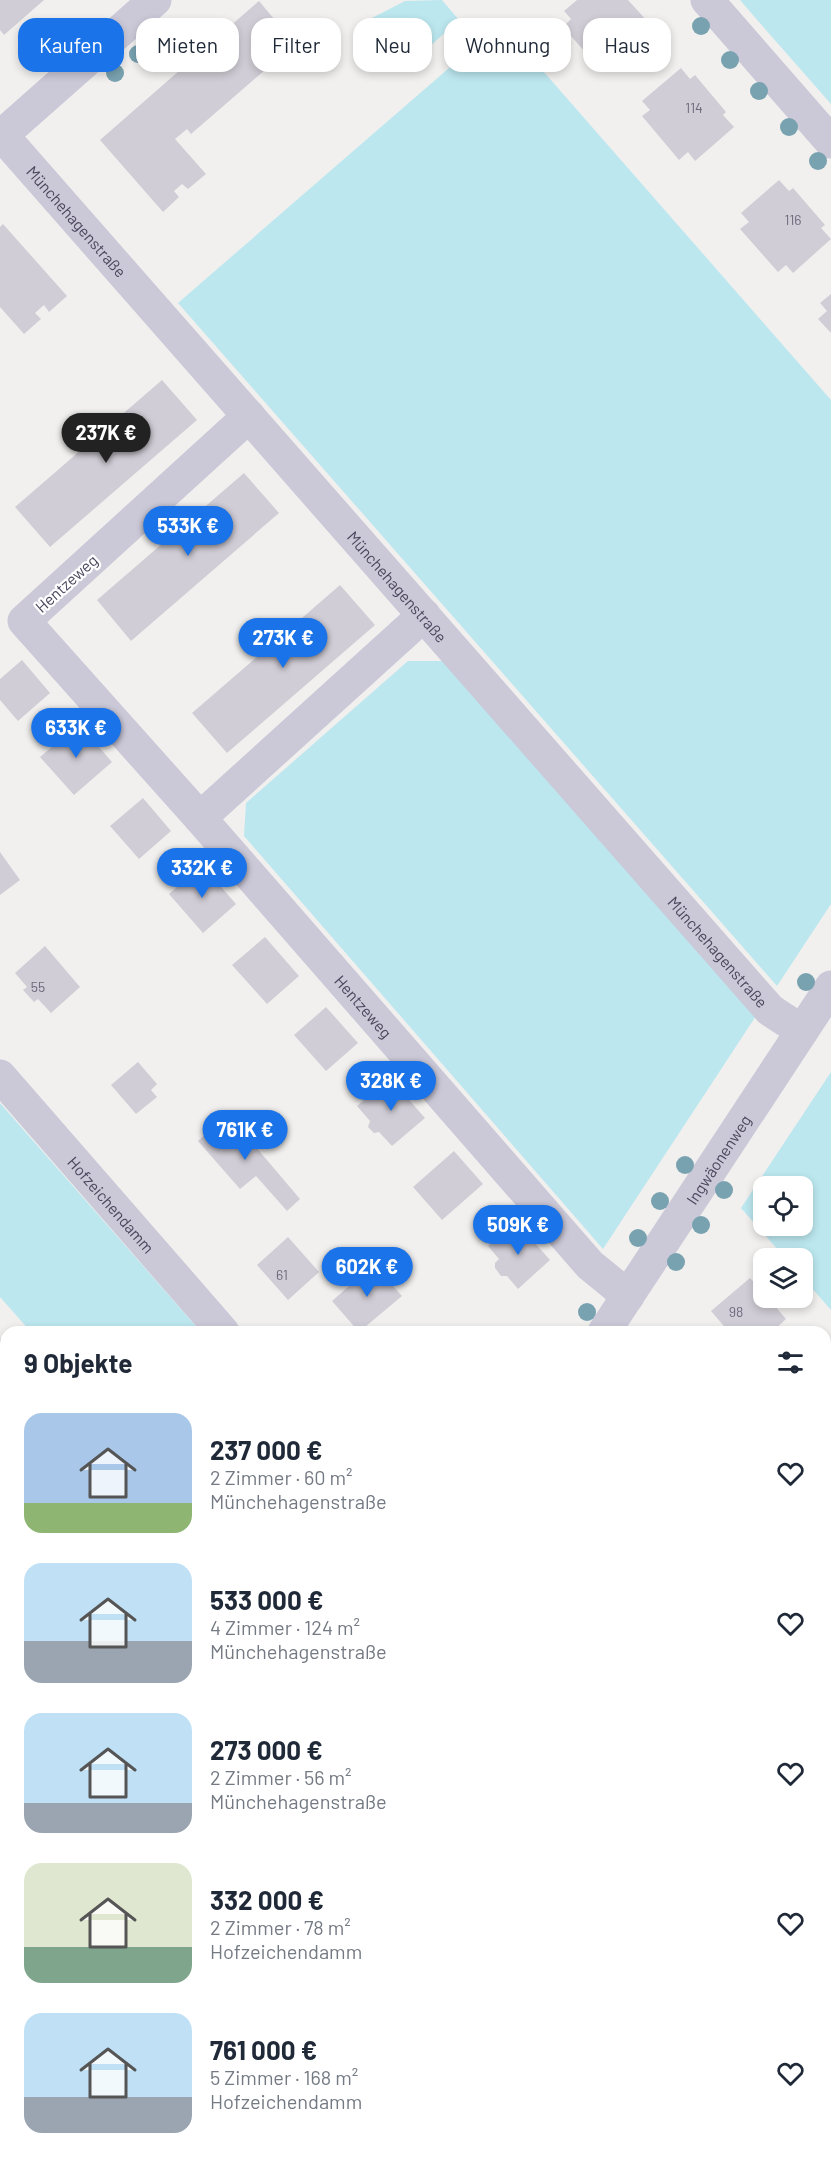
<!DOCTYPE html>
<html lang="de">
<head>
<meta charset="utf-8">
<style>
  body { margin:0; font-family:Barlow,sans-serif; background:#f2f2f3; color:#1f2937; height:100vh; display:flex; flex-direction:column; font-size:22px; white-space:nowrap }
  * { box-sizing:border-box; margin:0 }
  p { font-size:20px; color:#747a83 }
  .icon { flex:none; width:33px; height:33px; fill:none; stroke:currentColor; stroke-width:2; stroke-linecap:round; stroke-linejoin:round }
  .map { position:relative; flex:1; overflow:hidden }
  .side { position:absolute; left:0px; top:1326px; width:831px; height:834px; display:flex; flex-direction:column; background:#fff; border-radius:18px 18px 0 0; box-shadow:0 3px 9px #0003 }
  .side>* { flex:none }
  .hud { position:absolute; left:18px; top:18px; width:795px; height:54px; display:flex; gap:12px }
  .buttons { position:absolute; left:753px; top:1176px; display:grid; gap:12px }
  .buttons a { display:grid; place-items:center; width:60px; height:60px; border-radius:12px; background:#fff; box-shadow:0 3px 9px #0003; font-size:30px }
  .price { position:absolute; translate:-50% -51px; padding:0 14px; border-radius:21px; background:#1a73e8; color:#fff; font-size:20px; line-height:39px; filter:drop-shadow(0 2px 3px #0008) }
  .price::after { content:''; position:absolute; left:50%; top:36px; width:18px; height:14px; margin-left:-9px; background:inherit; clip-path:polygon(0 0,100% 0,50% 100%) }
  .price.active { background:#222; color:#fff }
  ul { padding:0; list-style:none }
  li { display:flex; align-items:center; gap:18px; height:150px; padding:0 24px }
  li span { display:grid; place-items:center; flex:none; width:168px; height:120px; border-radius:18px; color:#555 }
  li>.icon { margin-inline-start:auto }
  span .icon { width:72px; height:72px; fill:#fffc; stroke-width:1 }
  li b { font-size:26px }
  h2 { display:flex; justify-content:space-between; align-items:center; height:72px; padding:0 24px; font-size:26px }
  .chip { padding:0 21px; border-radius:18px; background:#fff; box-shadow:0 3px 9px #0003; font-size:21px; line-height:54px }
  .chip.active { background:#1a73e8; color:#fff }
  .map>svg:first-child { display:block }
  .green { fill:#bce7ef; fill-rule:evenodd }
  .building { fill:#d1cdd6 }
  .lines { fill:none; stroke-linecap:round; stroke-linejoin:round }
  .minor { stroke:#cbc8d8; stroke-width:33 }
  .tree { fill:#79a2b0 }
  .labels { text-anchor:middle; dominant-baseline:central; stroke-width:4.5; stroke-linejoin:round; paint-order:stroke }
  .number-label { font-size:14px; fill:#6c687a }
  .street-label { font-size:16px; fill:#4b465c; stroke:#fff }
</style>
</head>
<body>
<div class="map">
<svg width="831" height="2160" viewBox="0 0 831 2160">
  <rect width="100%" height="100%" fill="#f1f0ee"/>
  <path class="green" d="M442 0 459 20 408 66 372 18 405 1Z
    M740 0H831V104L752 14Z
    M501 23 831 400V904L777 986 178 303Z
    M408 661H444L756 1016 603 1249 244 836 246 803Z
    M831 1072V1310L803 1278 802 1258H785L741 1208ZM764 1186H802V1226H764Z
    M0 1103 201 1332H31L0 1297Z
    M117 2154H461L466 2160H113Z"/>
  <path class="building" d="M0 0H44L4 35 0 30Z
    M577 0H628L649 23 645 26 655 37 616 72 609 63 601 70 563 27 571 19 564 11Z
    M259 1 295 44 191 134 187 129 175 139 206 174 188 189 182 184 174 191 179 197 163 212 100 140Z
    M681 68 690 79 695 75 726 112 723 115 734 127 695 161 688 152 679 160 642 116 650 110 642 101Z
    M779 180 789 191 793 188 825 225 821 228 831 239 793 273 786 265 778 272 740 229 749 222 741 213Z
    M3 224 67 296 49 312 44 305 35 313 41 319 24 334 0 307V227Z
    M831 294V333L818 319 827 311 820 303Z
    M162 380 197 420 50 547 15 507Z
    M244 473 279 513 131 641 97 600Z
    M340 585 375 625 227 753 192 713Z
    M22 660 50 693 18 721 0 700V679Z
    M79 724 112 762 74 795 40 757Z
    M143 798 171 831 139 859 110 826Z
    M0 852 20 880 0 895Z
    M202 865 236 904 203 933 169 894Z
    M265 937 299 976 267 1004 232 965Z
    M45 946 80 987 51 1013 38 999 34 1002 23 990 27 987 15 973Z
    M326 1007 358 1043 326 1071 294 1035Z
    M138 1062 157 1084 151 1090 157 1097 136 1114 111 1085Z
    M390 1078 425 1118 392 1146 379 1132 374 1133 368 1127 370 1121 357 1106Z
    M228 1114 300 1199 287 1211 256 1176 240 1189 198 1141Z
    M454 1151 483 1184 442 1220 413 1187Z
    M516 1222 550 1260 518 1289 507 1276H501L495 1268V1263L499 1259 488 1246Z
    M288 1237 319 1272 288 1300 257 1265Z
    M374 1264 402 1296 359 1332 332 1301Z
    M750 1278 764 1293V1298H768L786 1319 772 1332H729L711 1311Z
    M0 1338 6 1345V1390L0 1395Z
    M829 1362 831 1364V1434L827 1438 825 1435V1365Z
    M6 1556V1594L0 1587V1561Z
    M6 1753V1815L0 1808V1759Z
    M6 2080V2150L0 2155V2086Z"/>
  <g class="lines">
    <g class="minor">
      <path d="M707 0 831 142"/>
      <path id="s1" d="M0 133 770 1010 802 1031"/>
      <path d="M0 137 155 0"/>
      <path id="s2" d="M249 416 24 621 200 818 590 1265 628 1296"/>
      <path d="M200 818 424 615"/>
      <path id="s3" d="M0 1076 223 1332"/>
      <path id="s4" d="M604 1332 831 987"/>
      <path d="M0 1661 6 1668"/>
      <path d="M60 2160 64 2154"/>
    </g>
  </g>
  <g class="tree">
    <circle cx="701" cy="26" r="9"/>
    <circle cx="72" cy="29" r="9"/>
    <circle cx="162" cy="30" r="9"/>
    <circle cx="49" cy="51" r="9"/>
    <circle cx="138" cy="54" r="9"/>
    <circle cx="730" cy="60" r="9"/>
    <circle cx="115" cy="73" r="9"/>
    <circle cx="759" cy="91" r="9"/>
    <circle cx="789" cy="127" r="9"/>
    <circle cx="818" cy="161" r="9"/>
    <circle cx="806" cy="982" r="9"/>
    <circle cx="685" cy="1165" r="9"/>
    <circle cx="724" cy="1190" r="9"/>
    <circle cx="660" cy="1201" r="9"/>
    <circle cx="701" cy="1225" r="9"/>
    <circle cx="638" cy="1238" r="9"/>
    <circle cx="676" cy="1262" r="9"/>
    <circle cx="587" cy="1312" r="9"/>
  </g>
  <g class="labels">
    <g class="number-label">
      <text x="694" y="107">114</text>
      <text x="793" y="219">116</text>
      <text x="38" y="986">55</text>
      <text x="282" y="1274">61</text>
      <text x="736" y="1311">98</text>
    </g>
    <g class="street-label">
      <text stroke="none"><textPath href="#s1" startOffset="117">Münchehagenstraße</textPath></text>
      <text transform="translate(66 583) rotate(-42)">Hentzeweg</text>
      <text stroke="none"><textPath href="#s1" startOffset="603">Münchehagenstraße</textPath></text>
      <text stroke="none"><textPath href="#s1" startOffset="1089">Münchehagenstraße</textPath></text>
      <text stroke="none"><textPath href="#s2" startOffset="818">Hentzeweg</textPath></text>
      <text stroke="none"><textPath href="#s4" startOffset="207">Ingwäonenweg</textPath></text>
      <text stroke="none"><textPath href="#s3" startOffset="170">Hofzeichendamm</textPath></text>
    </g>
  </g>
</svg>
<div class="buttons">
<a><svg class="icon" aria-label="locate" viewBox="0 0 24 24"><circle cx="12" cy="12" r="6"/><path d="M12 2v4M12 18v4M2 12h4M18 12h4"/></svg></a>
<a><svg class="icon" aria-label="layers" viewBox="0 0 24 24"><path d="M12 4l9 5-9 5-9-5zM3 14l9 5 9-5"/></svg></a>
</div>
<b class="price active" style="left:106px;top:464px">237K €</b>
<b class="price" style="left:188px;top:557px">533K €</b>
<b class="price" style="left:283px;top:669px">273K €</b>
<b class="price" style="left:76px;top:759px">633K €</b>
<b class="price" style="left:202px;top:899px">332K €</b>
<b class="price" style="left:391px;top:1112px">328K €</b>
<b class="price" style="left:245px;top:1161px">761K €</b>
<b class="price" style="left:518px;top:1256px">509K €</b>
<b class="price" style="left:367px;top:1298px">602K €</b>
<div class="hud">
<a class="chip active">Kaufen</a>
<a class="chip">Mieten</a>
<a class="chip">Filter</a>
<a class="chip">Neu</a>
<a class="chip">Wohnung</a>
<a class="chip">Haus</a>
</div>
<section class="side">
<h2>9 Objekte<svg class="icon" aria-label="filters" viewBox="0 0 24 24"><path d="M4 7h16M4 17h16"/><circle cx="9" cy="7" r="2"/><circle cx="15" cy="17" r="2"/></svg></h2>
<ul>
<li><span style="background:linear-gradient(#a9c7e8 75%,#8fb573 0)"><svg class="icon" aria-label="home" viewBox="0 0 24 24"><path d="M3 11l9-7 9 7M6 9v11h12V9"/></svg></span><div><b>237 000 €</b><p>2 Zimmer · 60 m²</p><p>Münchehagenstraße</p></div><svg class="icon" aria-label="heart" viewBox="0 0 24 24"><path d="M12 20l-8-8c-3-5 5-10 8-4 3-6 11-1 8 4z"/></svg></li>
<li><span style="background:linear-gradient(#bfe0f5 65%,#9aa5b1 0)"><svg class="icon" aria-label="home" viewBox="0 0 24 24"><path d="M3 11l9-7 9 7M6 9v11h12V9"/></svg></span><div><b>533 000 €</b><p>4 Zimmer · 124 m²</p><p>Münchehagenstraße</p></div><svg class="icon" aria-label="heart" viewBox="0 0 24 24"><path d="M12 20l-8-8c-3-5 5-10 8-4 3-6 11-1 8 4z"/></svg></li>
<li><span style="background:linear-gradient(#bfe0f5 75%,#9aa5b1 0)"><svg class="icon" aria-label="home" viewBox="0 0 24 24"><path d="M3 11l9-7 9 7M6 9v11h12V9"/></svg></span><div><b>273 000 €</b><p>2 Zimmer · 56 m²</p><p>Münchehagenstraße</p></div><svg class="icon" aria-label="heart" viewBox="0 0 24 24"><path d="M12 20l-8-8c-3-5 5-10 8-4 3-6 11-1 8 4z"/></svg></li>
<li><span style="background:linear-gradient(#dfe7d0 70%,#7fa58c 0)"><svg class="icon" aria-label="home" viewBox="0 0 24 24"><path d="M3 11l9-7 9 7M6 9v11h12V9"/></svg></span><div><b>332 000 €</b><p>2 Zimmer · 78 m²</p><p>Hofzeichendamm</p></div><svg class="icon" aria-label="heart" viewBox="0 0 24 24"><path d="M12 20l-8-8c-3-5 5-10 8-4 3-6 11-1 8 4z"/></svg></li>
<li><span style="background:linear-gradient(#bfe0f5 70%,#9aa5b1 0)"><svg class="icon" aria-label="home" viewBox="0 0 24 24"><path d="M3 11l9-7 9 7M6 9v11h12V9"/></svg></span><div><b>761 000 €</b><p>5 Zimmer · 168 m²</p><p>Hofzeichendamm</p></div><svg class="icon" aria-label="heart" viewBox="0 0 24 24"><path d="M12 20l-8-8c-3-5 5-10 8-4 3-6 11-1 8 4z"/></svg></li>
</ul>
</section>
</div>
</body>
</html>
